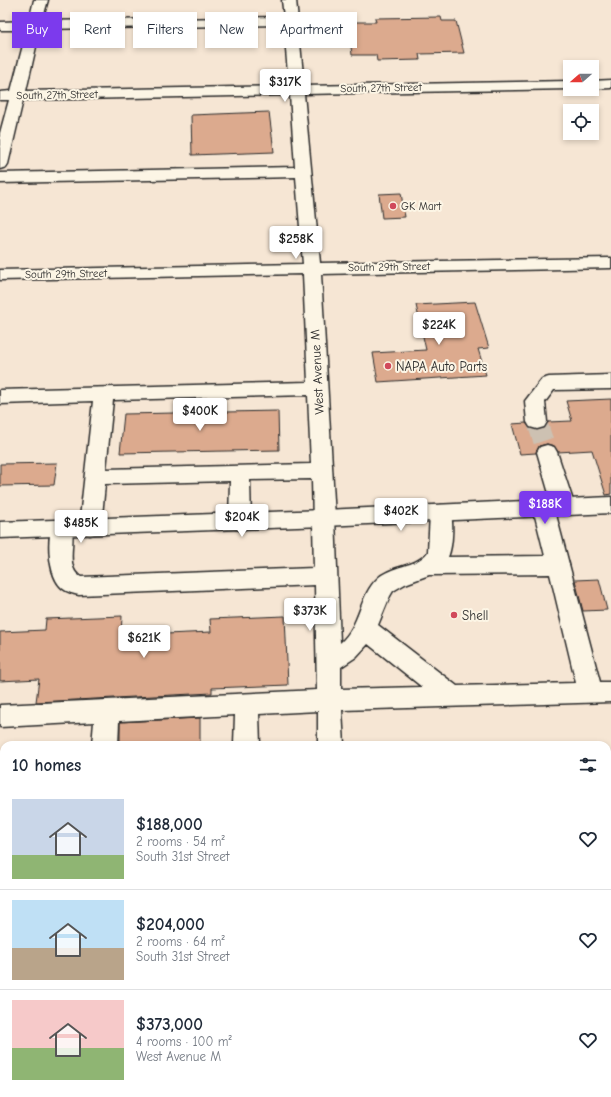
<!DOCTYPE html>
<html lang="en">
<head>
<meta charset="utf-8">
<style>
  body { margin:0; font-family:"Comic Neue",sans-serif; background:#f2f2f3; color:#1f2937; height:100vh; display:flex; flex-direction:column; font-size:15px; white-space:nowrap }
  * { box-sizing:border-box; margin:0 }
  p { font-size:13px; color:#747a83 }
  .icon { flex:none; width:22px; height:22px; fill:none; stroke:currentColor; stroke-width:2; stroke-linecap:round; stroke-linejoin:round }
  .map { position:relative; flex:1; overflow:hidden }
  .panel { position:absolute; left:0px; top:741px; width:611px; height:356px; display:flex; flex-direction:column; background:#fff; border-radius:12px 12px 0 0; box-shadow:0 2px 6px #0003 }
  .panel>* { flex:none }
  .hud { position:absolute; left:12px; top:12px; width:400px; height:36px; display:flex; gap:8px }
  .needle { width:26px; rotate:250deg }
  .tools { position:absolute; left:563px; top:60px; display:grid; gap:8px }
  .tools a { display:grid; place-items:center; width:36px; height:36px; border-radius:0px; background:#fff; box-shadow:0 2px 6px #0003; font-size:20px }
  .price { position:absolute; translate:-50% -34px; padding:0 9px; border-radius:4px; background:#fff; color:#222; font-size:13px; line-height:26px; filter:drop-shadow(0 1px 2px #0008) }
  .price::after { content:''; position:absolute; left:50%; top:24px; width:12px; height:9px; margin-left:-6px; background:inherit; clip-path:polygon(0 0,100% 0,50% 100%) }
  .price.current { background:#7c3aed; color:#fff }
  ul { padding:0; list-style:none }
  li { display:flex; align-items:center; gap:12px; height:100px; padding:0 12px }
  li+li { border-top:1px solid #e0e1e3 }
  li span { display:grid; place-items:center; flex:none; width:112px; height:80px; border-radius:0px; color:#555 }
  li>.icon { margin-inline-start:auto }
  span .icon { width:48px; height:48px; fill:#fffc; stroke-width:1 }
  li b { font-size:17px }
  h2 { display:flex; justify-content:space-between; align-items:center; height:48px; padding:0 12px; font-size:17px }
  .tag { padding:0 14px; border-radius:0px; background:#fff; box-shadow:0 2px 6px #0003; font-size:14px; line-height:36px }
  .tag.current { background:#7c3aed; color:#fff }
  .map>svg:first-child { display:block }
  .building { fill:#dcaa8e; stroke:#2b2b2b }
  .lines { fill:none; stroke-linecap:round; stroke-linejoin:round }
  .minor-tunnel { stroke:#cdc1b2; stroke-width:20; stroke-dasharray:20 10; stroke-linecap:butt }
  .minor-casing { stroke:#2b2b2b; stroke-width:3 }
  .major-casing { stroke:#2b2b2b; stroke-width:3 }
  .minor { fill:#fcf5e5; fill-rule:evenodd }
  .major { fill:#fcf5e5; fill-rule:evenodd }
  .poi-dot { fill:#d1495b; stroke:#fcf5e5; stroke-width:1.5 }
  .labels { text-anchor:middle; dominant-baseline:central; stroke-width:4; stroke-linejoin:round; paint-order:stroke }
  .far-street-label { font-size:11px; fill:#2b2b2b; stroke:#fcf5e5 }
  .far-poi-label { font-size:11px; fill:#2b2b2b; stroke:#fcf5e5; text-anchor:start }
  .poi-label { font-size:13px; fill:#2b2b2b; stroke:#fcf5e5; text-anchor:start }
  .street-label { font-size:13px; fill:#2b2b2b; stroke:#fcf5e5 }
</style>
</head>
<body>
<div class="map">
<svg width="611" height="1097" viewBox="0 0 611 1097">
  <rect width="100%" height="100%" fill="#f6e6d4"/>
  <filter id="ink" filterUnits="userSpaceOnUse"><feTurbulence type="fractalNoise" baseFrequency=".025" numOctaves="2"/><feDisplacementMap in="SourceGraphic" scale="8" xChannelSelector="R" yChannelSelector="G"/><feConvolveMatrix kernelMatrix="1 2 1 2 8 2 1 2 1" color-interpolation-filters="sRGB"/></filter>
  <g filter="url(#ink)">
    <path class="building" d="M441 17 442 21H456L464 53 419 54 420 60 377 61 376 55H352L348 22H376L375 18Z
      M269 112 274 152 192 155 191 115Z
      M401 193 405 217 382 218 379 194Z
      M475 302 489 348 478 349 486 375 378 382 373 353 426 350 416 305Z
      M611 399V494L606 495 592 450 558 452 554 446 547 444 539 446 536 453 520 454 512 424 526 423 530 428 537 430 545 428 548 422 572 421 566 401Z
      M278 411 279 450 120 453 124 414Z
      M57 463 54 485 0 486V464Z
      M599 579 607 610 583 611 575 580Z
      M122 616 121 636 211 632 210 619 285 616 288 685 212 688V693L36 702 39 679 0 681V632L45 630 46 619Z
      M200 718V745H120V722Z"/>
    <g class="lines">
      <path class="minor-tunnel" d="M537 422 547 452"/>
      <defs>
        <path id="minor" d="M34 0H48L42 21 284 17 282 0H296L304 86 570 81V89H571H570L304 94 320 263 611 258V268L321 274 335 518 340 643C361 625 359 596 377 579 391 565 416 568 428 552L430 513 433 507 441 505 449 507C454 518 453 546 448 557L545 556 533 508 536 502 544 500 552 504 537 452 540 447 547 445 554 447 557 452 575 507 572 513 564 515 556 513 555 511 600 682H611V702L342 710 344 745H318V711L259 714 260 745H234L235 715 119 721 118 745H92L94 722 0 727V705L317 690 315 585 79 595C74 594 67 592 62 588 48 576 46 537 54 522L62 520 70 522C78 538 63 567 81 577L314 568 312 479 250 480 251 522 248 528 240 530 232 528 229 522 230 481 105 484 101 527 98 533 90 535 82 533 79 527 93 401 0 404V390L308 382 303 274 0 280V270L303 264 296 177 0 183V173L295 167 290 95 23 100 8 164 6 167 0 169V133L9 100H0V92L11 91 27 30H0V22L29 21ZM284 25 289 86 26 91 40 29ZM308 395 311 464 106 469 113 400ZM550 574 576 683 457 686 378 625 390 596 393 591 405 584 429 575ZM368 644 422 687 341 689V667L356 657Z
          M611 80V88L592 89H591H592V81Z
          M611 375V389L554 390 545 402 547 422 544 427 537 429 530 427 527 422 525 401 542 379 549 377Z
          M607 907H611V935H607Z
          M0 931H4V959H0Z
          M332 1093H362V1097H332Z
          M486 1093H516V1097H486Z"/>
        <path id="major" d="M611 497V513L324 526 0 538V522L324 510Z"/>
      </defs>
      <use href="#minor" class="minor-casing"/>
      <use href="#major" class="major-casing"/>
      <use href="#minor" class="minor"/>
      <use href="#major" class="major"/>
    </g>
  </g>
  <g class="poi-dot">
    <circle cx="393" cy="206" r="4"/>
    <circle cx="388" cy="366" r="4"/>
    <circle cx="454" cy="615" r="4"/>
  </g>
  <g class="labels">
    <g class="far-street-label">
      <text transform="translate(381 88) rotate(-1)">South 27th Street</text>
      <text transform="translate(57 95) rotate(-1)">South 27th Street</text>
      <text transform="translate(389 267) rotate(-1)">South 29th Street</text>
      <text transform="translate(66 274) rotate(-1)">South 29th Street</text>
    </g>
    <g class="far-poi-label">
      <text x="401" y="206">GK Mart</text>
    </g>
    <g class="poi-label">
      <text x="396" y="366">NAPA Auto Parts</text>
      <text x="462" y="615">Shell</text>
    </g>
    <g class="street-label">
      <text transform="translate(317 372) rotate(-93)">West Avenue M</text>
    </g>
  </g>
</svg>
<div class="tools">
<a><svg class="needle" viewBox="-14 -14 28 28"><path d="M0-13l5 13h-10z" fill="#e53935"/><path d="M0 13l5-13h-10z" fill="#747a83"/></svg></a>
<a><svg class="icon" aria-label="locate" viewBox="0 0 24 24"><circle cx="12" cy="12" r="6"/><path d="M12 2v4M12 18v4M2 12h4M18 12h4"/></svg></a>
</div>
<b class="price" style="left:285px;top:103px">$317K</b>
<b class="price" style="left:296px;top:260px">$258K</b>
<b class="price" style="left:439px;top:346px">$224K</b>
<b class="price" style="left:200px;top:432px">$400K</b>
<b class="price current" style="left:545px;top:525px">$188K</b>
<b class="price" style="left:401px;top:532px">$402K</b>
<b class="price" style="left:242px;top:538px">$204K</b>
<b class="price" style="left:81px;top:544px">$485K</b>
<b class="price" style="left:310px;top:632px">$373K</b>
<b class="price" style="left:144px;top:659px">$621K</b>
<div class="hud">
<a class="tag current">Buy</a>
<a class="tag">Rent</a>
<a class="tag">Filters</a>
<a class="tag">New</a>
<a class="tag">Apartment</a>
</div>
<section class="panel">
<h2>10 homes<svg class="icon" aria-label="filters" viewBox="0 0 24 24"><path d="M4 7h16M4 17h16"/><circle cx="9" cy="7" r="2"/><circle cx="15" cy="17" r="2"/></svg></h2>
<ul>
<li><span style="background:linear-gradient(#c9d6e8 70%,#8fb573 0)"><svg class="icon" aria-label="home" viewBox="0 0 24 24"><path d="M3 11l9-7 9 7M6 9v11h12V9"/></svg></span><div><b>$188,000</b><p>2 rooms · 54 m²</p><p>South 31st Street</p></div><svg class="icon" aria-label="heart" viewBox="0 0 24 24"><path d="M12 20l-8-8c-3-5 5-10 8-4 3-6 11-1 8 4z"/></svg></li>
<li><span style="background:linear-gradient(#bfe0f5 60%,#b9a48a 0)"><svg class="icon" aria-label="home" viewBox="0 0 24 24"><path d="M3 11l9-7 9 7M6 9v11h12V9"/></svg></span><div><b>$204,000</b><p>2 rooms · 64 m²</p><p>South 31st Street</p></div><svg class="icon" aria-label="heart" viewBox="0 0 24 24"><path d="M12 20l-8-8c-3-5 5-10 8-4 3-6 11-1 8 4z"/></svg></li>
<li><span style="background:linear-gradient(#f6c9c9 60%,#8fb573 0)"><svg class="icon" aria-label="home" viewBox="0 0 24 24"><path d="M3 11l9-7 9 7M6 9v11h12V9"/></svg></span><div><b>$373,000</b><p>4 rooms · 100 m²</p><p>West Avenue M</p></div><svg class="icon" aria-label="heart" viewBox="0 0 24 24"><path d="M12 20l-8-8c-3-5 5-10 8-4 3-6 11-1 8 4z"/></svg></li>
</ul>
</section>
</div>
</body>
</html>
